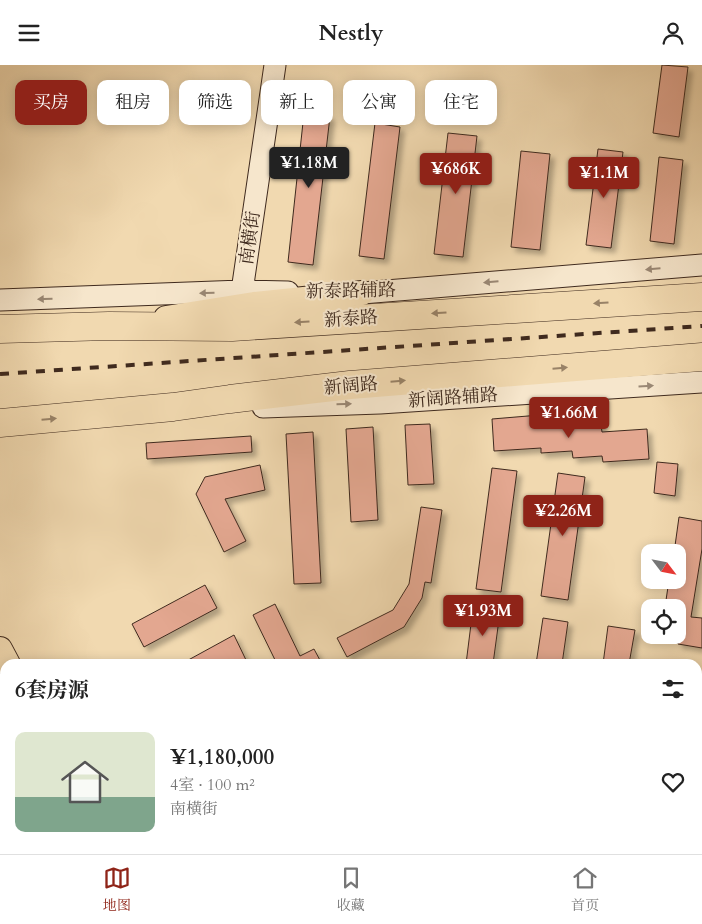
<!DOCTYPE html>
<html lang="zh">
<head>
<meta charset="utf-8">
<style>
  body { margin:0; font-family:Cardo,"Noto Serif SC",serif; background:#f2f2f2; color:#222; height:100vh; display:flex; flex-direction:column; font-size:19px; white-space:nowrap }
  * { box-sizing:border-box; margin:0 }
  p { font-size:16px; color:#767676 }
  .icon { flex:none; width:28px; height:28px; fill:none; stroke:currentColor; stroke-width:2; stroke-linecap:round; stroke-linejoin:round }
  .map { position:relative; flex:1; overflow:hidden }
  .side { position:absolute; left:0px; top:594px; width:702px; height:196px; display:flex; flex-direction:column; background:#fff; border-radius:15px 15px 0 0; box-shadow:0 2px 12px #0003 }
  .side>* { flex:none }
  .hud { position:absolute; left:15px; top:15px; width:672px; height:45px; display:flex; gap:10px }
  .needle { width:32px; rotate:122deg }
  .tools { position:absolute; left:641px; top:479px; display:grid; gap:10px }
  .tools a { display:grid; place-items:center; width:45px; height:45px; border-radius:10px; background:#fff; box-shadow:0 2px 12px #0003; font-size:25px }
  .price { position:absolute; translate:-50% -42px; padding:0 11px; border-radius:5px; background:#8f2418; color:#fff; font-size:16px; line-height:32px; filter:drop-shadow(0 1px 2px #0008) }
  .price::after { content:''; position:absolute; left:50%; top:30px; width:15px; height:11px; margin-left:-8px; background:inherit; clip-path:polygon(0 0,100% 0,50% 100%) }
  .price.active { background:#222; color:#fff }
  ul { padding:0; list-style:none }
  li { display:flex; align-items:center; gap:15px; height:125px; padding:0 15px }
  li span { display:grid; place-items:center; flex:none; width:140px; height:100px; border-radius:10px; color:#555 }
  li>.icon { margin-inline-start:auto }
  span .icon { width:60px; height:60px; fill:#fffc; stroke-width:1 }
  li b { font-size:21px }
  h2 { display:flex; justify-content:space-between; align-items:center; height:60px; padding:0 15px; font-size:21px }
  .tag { padding:0 18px; border-radius:10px; background:#fff; box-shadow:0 2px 12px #0003; font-size:18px; line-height:45px }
  .tag.active { background:#8f2418; color:#fff }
  header { display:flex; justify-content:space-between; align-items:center; height:65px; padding:0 15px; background:#fff; font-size:22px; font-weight:700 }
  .tabs { display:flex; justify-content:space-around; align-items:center; height:70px; border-top:1px solid #e0e0e0; background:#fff; font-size:14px; color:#767676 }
  .tabs a { display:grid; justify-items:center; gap:2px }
  .tabs .active { color:#8f2418 }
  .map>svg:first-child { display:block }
  .building { fill:#e3a790; stroke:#3f2a1e; filter:url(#shadow) }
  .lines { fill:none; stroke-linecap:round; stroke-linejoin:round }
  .secondary-casing { stroke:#3f2a1e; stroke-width:23 }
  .primary-casing { stroke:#3f2a1e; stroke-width:26 }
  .highway-casing { stroke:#3f2a1e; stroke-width:29 }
  .secondary { stroke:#f6e6cc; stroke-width:21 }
  .primary { stroke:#f1d9b0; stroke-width:24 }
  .highway { stroke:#f1d9b0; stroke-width:28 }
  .rail { stroke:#3f2a1e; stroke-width:4; stroke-dasharray:9 9; stroke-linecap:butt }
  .oneway { fill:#9a8875 }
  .oneway2 { fill:#988267 }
  .labels { text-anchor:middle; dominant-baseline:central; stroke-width:4; stroke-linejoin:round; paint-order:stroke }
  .street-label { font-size:18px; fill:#3f2a1e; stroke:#f6e6cc }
</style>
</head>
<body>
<header><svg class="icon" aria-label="menu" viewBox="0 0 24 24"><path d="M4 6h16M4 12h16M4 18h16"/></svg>Nestly<svg class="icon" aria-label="person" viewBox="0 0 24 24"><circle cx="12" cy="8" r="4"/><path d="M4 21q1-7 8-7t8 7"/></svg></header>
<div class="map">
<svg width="702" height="789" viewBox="0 0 702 789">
  <defs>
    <filter id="shadow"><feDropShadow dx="4.5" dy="4.5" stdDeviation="2.5" flood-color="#0004"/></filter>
  </defs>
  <rect width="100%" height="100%" fill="#f1d9b0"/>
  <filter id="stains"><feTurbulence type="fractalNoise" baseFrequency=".004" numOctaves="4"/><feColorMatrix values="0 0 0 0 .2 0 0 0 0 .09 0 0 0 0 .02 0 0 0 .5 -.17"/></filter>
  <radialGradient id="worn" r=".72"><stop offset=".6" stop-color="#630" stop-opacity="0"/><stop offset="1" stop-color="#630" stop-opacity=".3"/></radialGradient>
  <path class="building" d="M662 0 688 2 679 72 653 68Z
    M304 48 330 51 313 200 288 197Z
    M375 58 400 62 384 194 359 191Z
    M448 68 477 71 463 192 434 189Z
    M598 84 623 87 611 183 586 180Z
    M521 86 550 89 540 185 511 182Z
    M659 92 683 95 674 179 650 176Z
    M540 350V357L571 355 572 362 601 360 602 367 647 364 649 394 603 397 602 391 573 393 572 386 541 388V383L494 386 492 354Z
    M430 359 434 419 408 420 405 360Z
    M373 362 378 455 351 457 346 364Z
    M313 367 321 518 294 519 286 369Z
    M251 371 252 387 147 394 146 378Z
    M657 397 678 399 675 431 654 428Z
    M260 400 265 425 225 434 246 476 224 487 196 429 205 412Z
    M492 403 517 406 501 527 476 524Z
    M558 408 585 412 568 535 541 531Z
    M421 442 442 445 431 518 425 517 422 533 404 562 347 592 337 573 393 545 409 519Z
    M679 452 702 456V484L691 552 702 553V583L678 579V542H665L669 515H678V488H674Z
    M205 520 217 543 144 582 132 559Z
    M275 539 300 591 314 584 322 599H277L253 550Z
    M473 543 500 547 493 599H466Z
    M543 553 568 557 562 599H536Z
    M608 561 635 565 629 599H603Z
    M234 570 246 595 239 599H181Z"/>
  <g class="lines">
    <defs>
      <path id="secondary" d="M242 226 275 0
        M346 228H362L702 200
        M0 235 242 226 288 227
        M263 342 380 338 702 317"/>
      <path id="primary" d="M166 253 254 239 362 228
        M0 584 8 599
        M0 622 5 631
        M0 659 5 668
        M0 705 5 716
        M40 785 42 789
        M65 785 67 789
        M85 785 87 789
        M105 785 107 789"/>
      <path id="highway" d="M0 264 109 261 232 262 702 232
        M0 358 173 342 230 334 350 320 702 292"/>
    </defs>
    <use href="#secondary" class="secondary-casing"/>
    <use href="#primary" class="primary-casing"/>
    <use href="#highway" class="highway-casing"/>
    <use href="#secondary" class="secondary"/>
    <use href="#primary" class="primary"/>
    <use href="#highway" class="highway"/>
    <path class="rail" d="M0 309 702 261"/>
  </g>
  <defs><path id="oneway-solid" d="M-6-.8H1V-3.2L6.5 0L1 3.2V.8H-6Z" transform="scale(1.25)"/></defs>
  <g class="oneway">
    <use href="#oneway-solid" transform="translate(653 204) rotate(175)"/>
    <use href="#oneway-solid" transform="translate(491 217) rotate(175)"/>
    <use href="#oneway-solid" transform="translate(207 228) rotate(178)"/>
    <use href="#oneway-solid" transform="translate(45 234) rotate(178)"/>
    <use href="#oneway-solid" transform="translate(646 321) rotate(-4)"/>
    <use href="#oneway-solid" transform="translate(344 339) rotate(-2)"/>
  </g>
  <g class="oneway2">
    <use href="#oneway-solid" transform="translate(601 238) rotate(176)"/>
    <use href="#oneway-solid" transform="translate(439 248) rotate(176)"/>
    <use href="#oneway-solid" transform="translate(302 257) rotate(176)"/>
    <use href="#oneway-solid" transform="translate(560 303) rotate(-5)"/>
    <use href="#oneway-solid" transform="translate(398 316) rotate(-5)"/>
    <use href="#oneway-solid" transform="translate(49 354) rotate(-5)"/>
  </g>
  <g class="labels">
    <g class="street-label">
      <text transform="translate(250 173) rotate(-82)">南横街</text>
      <text transform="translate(351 226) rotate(-1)">新泰路辅路</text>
      <text transform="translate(351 254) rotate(-4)">新泰路</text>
      <text transform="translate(351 321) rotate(-5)">新阔路</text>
      <text transform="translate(453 333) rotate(-4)">新阔路辅路</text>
    </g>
  </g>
  <rect width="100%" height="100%" filter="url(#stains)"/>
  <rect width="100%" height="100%" fill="url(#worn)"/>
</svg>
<div class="tools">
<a><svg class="needle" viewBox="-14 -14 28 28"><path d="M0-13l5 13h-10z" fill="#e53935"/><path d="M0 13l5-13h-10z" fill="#767676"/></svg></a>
<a><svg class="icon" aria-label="locate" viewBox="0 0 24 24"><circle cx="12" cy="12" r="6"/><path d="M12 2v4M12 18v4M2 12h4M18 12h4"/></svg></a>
</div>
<b class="price active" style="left:309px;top:124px">¥1.18M</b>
<b class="price" style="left:456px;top:130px">¥686K</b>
<b class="price" style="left:604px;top:134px">¥1.1M</b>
<b class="price" style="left:569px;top:374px">¥1.66M</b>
<b class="price" style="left:563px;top:472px">¥2.26M</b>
<b class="price" style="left:483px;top:572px">¥1.93M</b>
<div class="hud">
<a class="tag active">买房</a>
<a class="tag">租房</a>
<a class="tag">筛选</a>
<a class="tag">新上</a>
<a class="tag">公寓</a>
<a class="tag">住宅</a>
</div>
<section class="side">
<h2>6套房源<svg class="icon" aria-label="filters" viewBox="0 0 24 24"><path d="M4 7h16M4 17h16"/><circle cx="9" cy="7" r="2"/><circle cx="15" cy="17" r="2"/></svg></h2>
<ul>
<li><span style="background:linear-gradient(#dfe7d0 65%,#7fa58c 0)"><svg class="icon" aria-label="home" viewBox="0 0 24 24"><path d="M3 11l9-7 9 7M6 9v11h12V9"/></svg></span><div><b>¥1,180,000</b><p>4室 · 100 m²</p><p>南横街</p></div><svg class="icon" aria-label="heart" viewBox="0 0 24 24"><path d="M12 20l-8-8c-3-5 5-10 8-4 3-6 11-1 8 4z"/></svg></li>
</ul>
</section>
</div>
<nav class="tabs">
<a class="active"><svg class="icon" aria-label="map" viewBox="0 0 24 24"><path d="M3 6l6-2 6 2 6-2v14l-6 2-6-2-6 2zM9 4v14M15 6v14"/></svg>地图</a>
<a><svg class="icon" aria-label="saved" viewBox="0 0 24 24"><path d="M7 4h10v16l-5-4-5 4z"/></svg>收藏</a>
<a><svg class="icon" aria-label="home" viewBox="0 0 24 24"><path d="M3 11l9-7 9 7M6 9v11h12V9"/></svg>首页</a>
</nav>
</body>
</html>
